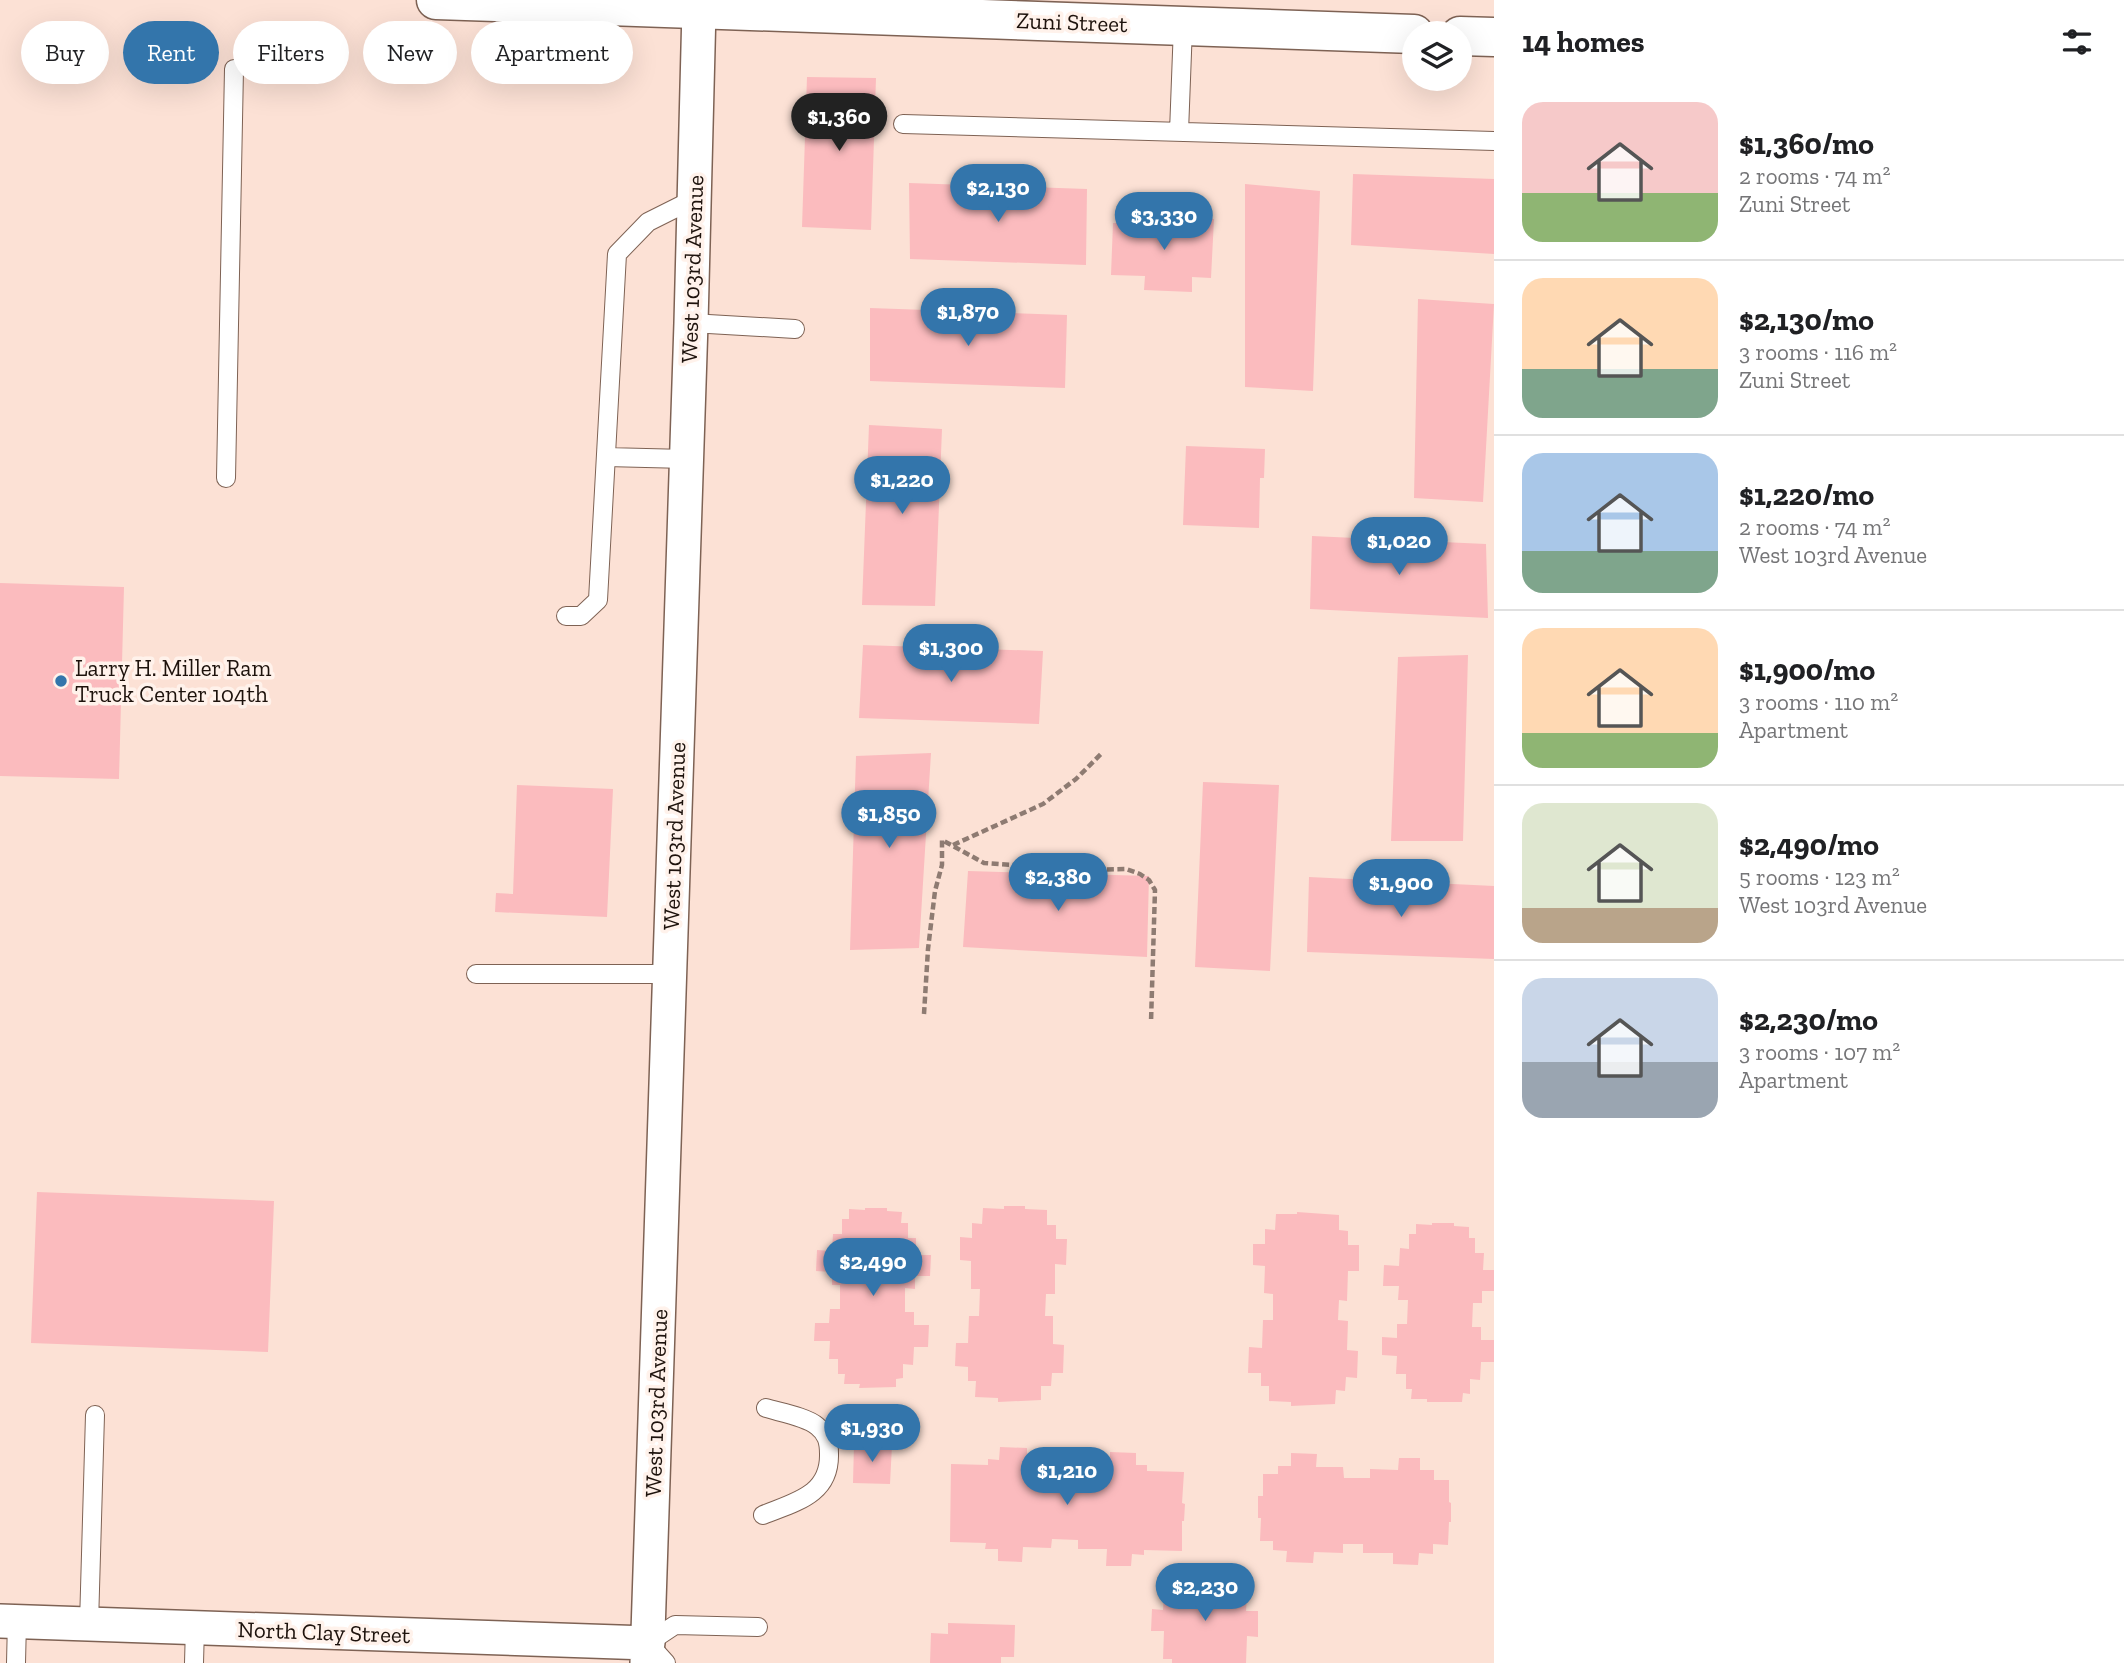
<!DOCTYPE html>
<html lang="en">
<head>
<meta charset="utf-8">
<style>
  body { margin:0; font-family:"Zilla Slab",serif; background:#f6f6f6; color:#202124; height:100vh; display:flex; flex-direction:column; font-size:26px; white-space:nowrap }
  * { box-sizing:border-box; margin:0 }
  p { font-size:23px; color:#757577 }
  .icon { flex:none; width:38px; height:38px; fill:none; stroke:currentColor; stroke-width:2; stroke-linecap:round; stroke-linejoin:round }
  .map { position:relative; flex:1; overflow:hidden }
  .details { display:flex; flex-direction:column; background:#fff; width:630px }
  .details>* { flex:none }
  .guide { position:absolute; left:21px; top:21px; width:665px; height:63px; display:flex; gap:14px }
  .controls { position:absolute; left:1402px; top:21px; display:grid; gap:14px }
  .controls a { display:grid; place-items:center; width:70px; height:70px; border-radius:50%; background:#fff; box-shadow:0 7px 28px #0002; font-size:35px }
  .price { position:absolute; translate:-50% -60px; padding:0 16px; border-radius:24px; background:#3375ab; color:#fff; font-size:23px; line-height:46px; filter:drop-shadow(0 2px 4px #0008) }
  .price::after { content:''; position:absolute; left:50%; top:42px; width:21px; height:16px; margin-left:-10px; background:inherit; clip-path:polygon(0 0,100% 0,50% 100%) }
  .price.selected { background:#222; color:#fff }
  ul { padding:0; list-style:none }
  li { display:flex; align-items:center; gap:21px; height:175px; padding:0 28px }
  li+li { border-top:2px solid #e0e0e0 }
  li span { display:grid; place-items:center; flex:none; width:196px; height:140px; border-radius:21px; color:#555 }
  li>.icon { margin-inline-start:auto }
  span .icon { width:84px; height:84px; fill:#fffc; stroke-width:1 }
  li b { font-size:30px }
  h2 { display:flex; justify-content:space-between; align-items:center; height:84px; padding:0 28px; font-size:30px }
  .tag { padding:0 24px; border-radius:32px; background:#fff; box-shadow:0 7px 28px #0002; font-size:24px; line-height:63px }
  .tag.selected { background:#3375ab; color:#fff }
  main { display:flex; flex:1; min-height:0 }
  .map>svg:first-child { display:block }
  .building { fill:#fbbbbe }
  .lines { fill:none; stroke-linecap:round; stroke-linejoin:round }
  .service-casing { stroke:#7e6254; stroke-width:20 }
  .minor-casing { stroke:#7e6254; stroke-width:36 }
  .tertiary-casing { stroke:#7e6254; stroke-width:41 }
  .path { stroke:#8e7b72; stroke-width:4.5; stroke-dasharray:7 3.5; stroke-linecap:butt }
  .service { stroke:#fff; stroke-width:18 }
  .minor { stroke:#fff; stroke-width:33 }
  .tertiary { stroke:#fff; stroke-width:38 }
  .poi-dot { fill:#3375ab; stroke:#fff2eb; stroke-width:2.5 }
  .labels { text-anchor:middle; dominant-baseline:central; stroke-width:7; stroke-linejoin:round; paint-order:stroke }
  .street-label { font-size:23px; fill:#1d120c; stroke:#fff2eb }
  .poi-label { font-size:23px; fill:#1d120c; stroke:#fff2eb; text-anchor:start }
</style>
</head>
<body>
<main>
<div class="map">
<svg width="1494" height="1663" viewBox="0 0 1494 1663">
  <rect width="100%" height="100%" fill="#fce1d5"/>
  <path class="building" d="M807 77 876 78 871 230 802 227Z
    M1353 174 1494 179V254L1351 245Z
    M909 183 1087 189 1086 265 910 259Z
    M1245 184 1320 191 1313 391 1245 387Z
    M1154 216 1214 219 1211 278 1192 277V292L1144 290 1145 276 1111 275 1113 223 1153 225Z
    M1418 299 1494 304 1483 502 1414 498Z
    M870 308 1067 315 1065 388 870 381Z
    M869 425 942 429 935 606 862 605Z
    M1186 446 1265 449 1264 478H1260L1259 528 1183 525Z
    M1312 536 1486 544 1488 618 1310 609Z
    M0 583 124 587 119 779 0 776Z
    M863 645 1043 651 1039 724 859 718Z
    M1468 655 1463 841H1391L1398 657Z
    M931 753 919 948 850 950 856 756Z
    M1203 782 1279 785 1270 971 1195 967Z
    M517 785 613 789 607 917 495 912 496 893 513 894Z
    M968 871 1149 876 1147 957 963 947Z
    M1309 877 1494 886V959L1307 952Z
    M37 1192 274 1201 268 1352 31 1343Z
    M1004 1206H1025V1209L1047 1210V1225H1056V1239H1067L1066 1265 1055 1264V1294H1046L1045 1316H1053V1344L1064 1345 1063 1373H1052L1051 1386H1041V1400L998 1402V1398L975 1397 976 1381H968V1367L955 1366 956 1343H968L969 1316H979L980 1289H971V1261L960 1260V1237L972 1238V1223L982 1224 983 1208 1004 1209Z
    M865 1208H887V1211L902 1212 901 1223H908V1238H916V1255H931L930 1276H915V1289L905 1288V1312H914V1325H929L928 1347H914L913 1365 903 1364V1378L896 1379V1387L859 1388 860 1384H844L845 1374H838V1359H829L830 1341H814L815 1323H829L830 1309H840V1285H832V1272L816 1271 817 1250 832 1251 833 1234H842V1219H849V1209L865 1210Z
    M1297 1212 1339 1215V1230L1348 1231V1245H1359V1271H1348L1347 1301 1339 1300 1338 1320 1348 1321 1347 1350 1358 1351 1357 1378 1346 1377 1345 1391 1336 1390 1335 1404 1291 1406V1402L1269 1401V1386H1261V1373H1248L1249 1347 1262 1348 1263 1320H1273V1294L1264 1293 1265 1266 1253 1265V1244H1265V1229L1275 1230 1276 1214H1297Z
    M1432 1223H1454V1226L1469 1227V1238H1475V1253H1484L1483 1270H1494V1291H1482V1303H1473L1472 1327H1481V1340H1494V1362H1481L1480 1380 1470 1379V1394L1463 1393 1462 1402H1427V1399H1411L1412 1389H1406V1374H1396L1397 1356 1382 1355V1337L1397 1338V1324H1407L1408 1300H1398L1399 1286H1383L1384 1265 1399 1266 1400 1248 1409 1249V1234H1416V1224L1432 1225Z
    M854 1444 892 1445 890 1484 853 1483Z
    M1000 1447 1027 1448V1463L1056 1464V1473H1080V1466L1110 1467V1452L1136 1453V1465H1147V1471L1184 1472 1182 1503 1185 1504 1184 1521H1182V1551L1144 1550V1555L1132 1554 1131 1566H1106L1107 1549H1078V1540L1052 1539 1051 1548 1023 1547 1022 1562 998 1561V1549H985L986 1543 950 1542 951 1464 988 1465V1459L999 1460Z
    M1291 1453 1317 1454 1316 1467H1343L1344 1478H1370V1469L1398 1470 1399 1458H1420V1470H1434V1480H1449V1502L1451 1503V1522H1449L1448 1545 1433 1544V1554L1419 1553 1418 1565 1393 1564V1553H1363V1544H1343V1553L1314 1552 1313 1563 1286 1562 1287 1551 1273 1550V1541H1260L1261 1518H1258V1496H1263V1474H1278V1466H1291Z
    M1196 1578 1238 1581V1596H1247L1246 1611H1258V1637L1247 1636 1246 1663H1172V1659H1163L1164 1631H1151L1152 1609 1163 1610 1164 1595H1174V1580H1196Z
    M948 1623 1015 1625 1014 1657H1001V1663H930L931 1633 948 1634Z"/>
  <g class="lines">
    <defs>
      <path id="service" d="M903 124 1494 141
        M1179 132 1183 26
        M691 323 795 329
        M606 457 686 459
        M226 478 234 69
        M566 616H581L598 600 617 254 648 222 694 199
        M476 974H670
        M763 1515C795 1502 830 1495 829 1454 829 1442 827 1434 817 1426 807 1417 779 1412 766 1408
        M89 1624 95 1415
        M16 1663 17 1621
        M194 1663 195 1627
        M666 1663 648 1643 675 1625 758 1627"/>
      <path id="minor" d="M0 1621 648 1643
        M647 1663 691 323 699 9"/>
      <path id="tertiary" d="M436 0 1414 34
        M1460 36 1494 37"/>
    </defs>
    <use href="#service" class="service-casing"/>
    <use href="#minor" class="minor-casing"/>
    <use href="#tertiary" class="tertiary-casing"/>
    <path class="path" d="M953 845 1043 804 1076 779 1103 752
      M924 1014 928 949 935 891 942 865V840L984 863 1080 870 1126 869 1140 874 1149 880 1155 890 1151 1022"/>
    <use href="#service" class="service"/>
    <use href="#minor" class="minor"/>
    <use href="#tertiary" class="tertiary"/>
  </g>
  <circle class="poi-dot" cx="61" cy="681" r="7"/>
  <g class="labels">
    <g class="street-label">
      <text transform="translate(1072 22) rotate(2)">Zuni Street</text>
      <text transform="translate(692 269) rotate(-88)">West 103rd Avenue</text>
      <text transform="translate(674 836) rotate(-88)">West 103rd Avenue</text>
      <text transform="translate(656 1403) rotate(-88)">West 103rd Avenue</text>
      <text transform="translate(324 1632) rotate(2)">North Clay Street</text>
    </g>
    <g class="poi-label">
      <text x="75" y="668">Larry H. Miller Ram<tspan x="75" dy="26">Truck Center 104th</tspan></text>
    </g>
  </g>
</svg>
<div class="controls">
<a><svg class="icon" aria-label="layers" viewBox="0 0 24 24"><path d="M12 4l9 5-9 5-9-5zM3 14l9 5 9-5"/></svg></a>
</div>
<b class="price selected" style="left:839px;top:153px">$1,360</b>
<b class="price" style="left:998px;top:224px">$2,130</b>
<b class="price" style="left:1164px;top:252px">$3,330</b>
<b class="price" style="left:968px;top:348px">$1,870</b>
<b class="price" style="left:902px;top:516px">$1,220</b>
<b class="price" style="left:1399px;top:577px">$1,020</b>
<b class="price" style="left:951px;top:684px">$1,300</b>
<b class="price" style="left:889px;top:850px">$1,850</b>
<b class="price" style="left:1058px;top:913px">$2,380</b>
<b class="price" style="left:1401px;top:919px">$1,900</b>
<b class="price" style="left:873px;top:1298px">$2,490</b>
<b class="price" style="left:872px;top:1464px">$1,930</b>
<b class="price" style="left:1067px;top:1507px">$1,210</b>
<b class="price" style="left:1205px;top:1623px">$2,230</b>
<div class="guide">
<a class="tag">Buy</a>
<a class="tag selected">Rent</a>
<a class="tag">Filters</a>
<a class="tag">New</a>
<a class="tag">Apartment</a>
</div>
</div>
<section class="details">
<h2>14 homes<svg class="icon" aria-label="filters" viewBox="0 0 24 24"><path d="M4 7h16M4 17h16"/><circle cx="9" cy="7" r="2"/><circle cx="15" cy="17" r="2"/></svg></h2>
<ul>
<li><span style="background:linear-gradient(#f6c9c9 65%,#8fb573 0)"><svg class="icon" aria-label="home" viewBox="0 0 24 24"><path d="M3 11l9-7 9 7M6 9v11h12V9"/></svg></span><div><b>$1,360/mo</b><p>2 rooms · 74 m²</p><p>Zuni Street</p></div></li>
<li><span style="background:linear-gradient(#ffd9b3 65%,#7fa58c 0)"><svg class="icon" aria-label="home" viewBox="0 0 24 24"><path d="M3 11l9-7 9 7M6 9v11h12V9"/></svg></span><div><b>$2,130/mo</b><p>3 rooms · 116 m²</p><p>Zuni Street</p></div></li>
<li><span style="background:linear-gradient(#a9c7e8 70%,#7fa58c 0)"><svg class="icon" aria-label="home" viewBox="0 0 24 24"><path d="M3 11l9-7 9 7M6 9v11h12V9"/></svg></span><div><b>$1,220/mo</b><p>2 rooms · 74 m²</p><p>West 103rd Avenue</p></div></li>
<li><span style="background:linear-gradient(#ffd9b3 75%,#8fb573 0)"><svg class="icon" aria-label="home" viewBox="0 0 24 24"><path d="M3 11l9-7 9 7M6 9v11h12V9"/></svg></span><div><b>$1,900/mo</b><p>3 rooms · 110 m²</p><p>Apartment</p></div></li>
<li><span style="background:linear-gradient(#dfe7d0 75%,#b9a48a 0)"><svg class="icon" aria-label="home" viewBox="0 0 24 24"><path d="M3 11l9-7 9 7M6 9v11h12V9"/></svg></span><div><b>$2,490/mo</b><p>5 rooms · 123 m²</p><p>West 103rd Avenue</p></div></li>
<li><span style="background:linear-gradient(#c9d6e8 60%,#9aa5b1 0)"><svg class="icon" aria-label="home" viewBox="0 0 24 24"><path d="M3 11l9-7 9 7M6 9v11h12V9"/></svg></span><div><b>$2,230/mo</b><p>3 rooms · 107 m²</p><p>Apartment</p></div></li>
</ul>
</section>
</main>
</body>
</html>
